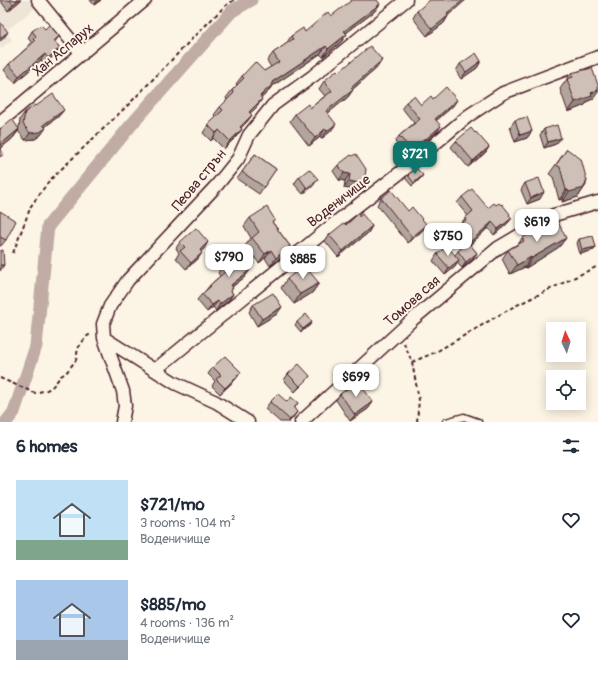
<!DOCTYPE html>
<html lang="en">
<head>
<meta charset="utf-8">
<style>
  body { margin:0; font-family:Pangolin,sans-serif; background:#f2f2f3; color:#1f2937; height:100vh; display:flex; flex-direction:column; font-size:15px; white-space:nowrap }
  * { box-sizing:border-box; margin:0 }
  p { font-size:13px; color:#747a83 }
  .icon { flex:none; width:22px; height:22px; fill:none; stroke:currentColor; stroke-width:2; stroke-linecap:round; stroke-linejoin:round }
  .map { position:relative; height:422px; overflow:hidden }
  .details { display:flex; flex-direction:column; background:#fff; flex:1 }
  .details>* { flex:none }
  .needle { width:26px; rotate:356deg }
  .tools { position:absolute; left:546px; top:322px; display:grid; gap:8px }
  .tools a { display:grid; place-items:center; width:40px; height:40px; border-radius:0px; background:#fff; box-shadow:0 2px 10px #0003; font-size:20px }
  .price { position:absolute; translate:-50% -34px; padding:0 9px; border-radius:8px; background:#fff; color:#222; font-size:13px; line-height:26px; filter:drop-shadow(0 1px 2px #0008) }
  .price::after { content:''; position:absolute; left:50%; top:24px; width:12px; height:9px; margin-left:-6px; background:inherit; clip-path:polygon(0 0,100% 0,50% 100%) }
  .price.on { background:#0f766e; color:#fff }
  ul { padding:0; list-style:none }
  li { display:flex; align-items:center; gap:12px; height:100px; padding:0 16px }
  li span { display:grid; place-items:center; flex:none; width:112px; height:80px; border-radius:0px; color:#555 }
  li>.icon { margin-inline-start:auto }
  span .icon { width:48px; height:48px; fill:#fffc; stroke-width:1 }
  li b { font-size:17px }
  h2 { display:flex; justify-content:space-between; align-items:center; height:48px; padding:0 16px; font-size:17px }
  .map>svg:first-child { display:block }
  .built { fill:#eee5d7 }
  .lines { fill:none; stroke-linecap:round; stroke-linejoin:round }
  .canal { stroke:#c0aca5; stroke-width:13 }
  .service-casing { stroke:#4a1f2b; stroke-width:9 }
  .minor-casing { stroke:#4a1f2b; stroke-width:15 }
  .path { stroke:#4a1f2b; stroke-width:2; stroke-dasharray:4 3; stroke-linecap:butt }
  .service { stroke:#fcf5e5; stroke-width:6 }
  .minor { stroke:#fcf5e5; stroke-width:12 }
  .wall { fill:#b2a59d; stroke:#4a1f2b }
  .shaded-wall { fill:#918680; stroke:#4a1f2b }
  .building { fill:#cfc0b7; stroke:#4a1f2b }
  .labels { text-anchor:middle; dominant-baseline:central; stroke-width:4; stroke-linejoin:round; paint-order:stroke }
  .street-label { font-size:14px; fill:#4a1f2b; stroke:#fcf5e5 }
</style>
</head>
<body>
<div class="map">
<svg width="598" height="422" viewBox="0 0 598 422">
  <rect width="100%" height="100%" fill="#fcf5e5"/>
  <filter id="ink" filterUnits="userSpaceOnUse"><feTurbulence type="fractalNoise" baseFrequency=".025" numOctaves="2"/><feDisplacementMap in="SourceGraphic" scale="8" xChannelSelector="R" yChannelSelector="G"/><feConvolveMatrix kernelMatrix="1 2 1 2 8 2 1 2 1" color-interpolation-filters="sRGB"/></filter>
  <g filter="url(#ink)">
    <path class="built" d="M0 0H34L38 6 6 31 12 40 0 49Z"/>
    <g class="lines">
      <path class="canal" d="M6 422 14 412 36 346 48 226 132 124 232 11 251 0"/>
      <defs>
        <path id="service" d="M446 422 464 417 478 422"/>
        <path id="minor" d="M38 0 82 54
          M0 122 145 0
          M104 338 175 383 216 402 248 422
          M155 370 335 223 401 172 468 116 503 93 598 57
          M122 422 125 406 123 391 104 338 103 324 110 306 128 280 217 185 238 159 249 135 273 105 313 76 406 0
          M301 422 412 320 498 248 554 215 598 202"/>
      </defs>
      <use href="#service" class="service-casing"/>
      <use href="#minor" class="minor-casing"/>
      <path class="path" d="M13 253 31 206 49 181 129 104 187 44 225 6 234 0
        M404 343 412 362 419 400 417 422
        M412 362 436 352 513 307 598 266
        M0 378 35 393 47 390 53 386 61 376 66 373 76 360 78 348 86 337 92 333"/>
      <use href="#service" class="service"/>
      <use href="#minor" class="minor"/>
    </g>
    <path class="wall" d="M0 0H21L8 11Z
      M90 0H101L94 5Z
      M380 4 374 12 346 33 347 34 341 42 323 57 320 54 271 87 268 92 261 98 257 107 250 113 252 115 246 123 241 128 242 129 236 137 224 149 213 138 211 141 203 133 208 125 216 117 214 115 220 107 227 100 226 98 232 90 237 85 236 84 242 76 264 71 271 67 267 61 273 53 286 44 291 36 305 32 331 16Z
      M417 11 448 16 444 23 427 36 413 18Z
      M45 29 59 36 55 42 60 48 56 54 44 64 41 60 15 83 4 70 9 64 29 46H28L31 42 28 38 32 31Z
      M481 61 477 68 461 79 456 71 460 64Z
      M377 68 353 89 348 97 328 113 331 131 321 139 320 137 309 146 290 121 295 114 310 108 325 96 319 89 324 81 339 72Z
      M571 73 598 85V92L593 99 588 101 585 105 568 112 560 89Z
      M433 99 453 106 436 121 437 132 422 145 421 144 408 156 395 142 399 136 414 123 402 108 406 102 421 105Z
      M36 106 59 116 45 127 41 135 35 139 25 140 18 131 19 130 13 138 0 149V129L19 128 20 119 25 112Z
      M515 120 532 131 527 138 515 142 510 127Z
      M544 129 556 144 544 148 540 135Z
      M475 133 489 147 485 153 468 167 451 147 456 141Z
      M567 149 587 181 586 183V185L578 197 562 202V199L559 200 553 177 549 174Z
      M255 154 276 169 259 194 237 179Z
      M338 165 364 184 359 191 344 188 345 181 339 180 333 171Z
      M408 175H423L420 179 412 186 405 178Z
      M299 177 313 186 303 194 294 184Z
      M525 183 540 199 527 204 521 190Z
      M462 197 488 208 496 205 509 215 512 218 507 224 494 235 488 228 470 245 477 253 472 260 462 268 457 263 455 267 445 275 433 261 437 254 455 255 458 251 464 246 453 233 458 227 460 225 465 218 468 216 457 203Z
      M381 198 422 231 408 243 377 205Z
      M0 211 6 240 1 246H0Z
      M359 217 372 226 368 233 338 257 325 241 329 235Z
      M250 218 273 223 290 246 284 255 270 266 265 258 259 263 245 246 251 238 244 226Z
      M542 231 566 238 559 247 526 268 525 267 510 274 502 259 508 250 518 245 522 238Z
      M579 239 596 247 594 250 580 254 577 243Z
      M180 242 204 249 201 251 198 259 186 269 176 258 179 253 176 248Z
      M222 266 249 269 245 277 232 287 233 288 231 291 233 294 228 301 216 311 213 307 207 312 197 300 202 294 206 290 210 285 220 276 218 273Z
      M287 279 319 283 312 293 294 304 281 288Z
      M253 305 277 314 257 326 249 312Z
      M297 322H312L310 325 301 332 295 325Z
      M213 367 236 379 220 394 212 386 215 381 208 374Z
      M288 374 310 376 305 382 295 392 284 380Z
      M340 394 373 402 368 409 350 421 336 400Z
      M270 402H287L298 403 294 409 297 412 289 422H280L265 409Z"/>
    <path class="shaded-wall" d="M18 0H21L8 11 13 4Z
      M98 0H101L94 5Z
      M463 0H466L443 20 448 16 444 23 427 36 432 29 447 14Z
      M380 4 374 12 338 39 344 31Z
      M8 32 3 39 0 41V38Z
      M347 34 341 42 323 57 328 49Z
      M326 46 320 54 271 87 268 92 255 104 272 82Z
      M60 48 56 54 44 64 48 58Z
      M45 54 41 60 15 83 19 76Z
      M382 60 377 68 346 95 353 90 348 97 321 119 326 111 351 88Z
      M481 61 477 68 461 79 466 72Z
      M598 90V92L593 99 588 101 585 105 568 112 575 102 591 93Z
      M262 99 257 107 243 120 249 112Z
      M457 100 453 106 431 125 435 119Z
      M64 110 59 116 38 132 43 125Z
      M252 115 246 123 234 135 240 127Z
      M336 124 331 131 321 139 327 131Z
      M441 126 437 132 422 145 426 139Z
      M46 128 41 135 35 139 25 140 30 133Z
      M19 129 13 138 0 149V145Z
      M242 129 236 137 224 149 230 141Z
      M325 129 320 137 309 146 315 138Z
      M219 130 213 138 211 141 216 133Z
      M532 131 527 138 515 142 520 135Z
      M425 138 421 144 408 156 412 150Z
      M561 138 556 144 544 148 548 142Z
      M489 147 485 153 468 167 473 161Z
      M344 173 350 174 345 181 339 180Z
      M423 175 420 179 412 186 414 183Z
      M318 179 313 186 303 194 307 188Z
      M349 181 364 184 359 191 344 188Z
      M587 181 584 185H586L578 197 562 202 569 192 585 182Z
      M566 190H568L562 199 559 200Z
      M544 192 540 199 527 204 531 198Z
      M512 218 507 224 494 235 498 229Z
      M492 222 488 228 466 248 470 242Z
      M427 225 422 231 408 243 412 237Z
      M372 226 368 233 338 257 343 251Z
      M566 238 559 247 526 268 532 258Z
      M208 242 204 249 195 256 200 250Z
      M290 246 284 255 270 266 276 258Z
      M596 247 594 250 580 254 582 250Z
      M271 250 265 258 259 263 265 254Z
      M202 253 198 259 186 269 191 263Z
      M477 253 472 260 462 268 466 262Z
      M531 257 525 267 510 274 517 265Z
      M459 260 455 267 445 275 449 268Z
      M254 263 250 269 243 274 248 267Z
      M0 265H4L0 271Z
      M250 270 245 277 226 291 231 285Z
      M319 283 312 293 294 304 300 294Z
      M233 294 228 301 216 311 220 304Z
      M218 301 213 307 207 312 212 305Z
      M282 307 277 314 257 326 262 319Z
      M312 322 310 325 301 332 303 329Z
      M241 372 236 379 220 394 225 388Z
      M310 376 305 382 295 392 300 386Z
      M373 402 368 409 350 421 355 415Z
      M297 412 293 418 289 422H288Z"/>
    <path class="building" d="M10 0H18L13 4Z
      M352 0H377L380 4 344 31 347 34 328 49 326 46 272 82 273 84 260 96 262 99 249 112 252 115 240 127 242 129 230 141 219 130 216 133 208 125 223 110 220 107 234 93 232 90 244 78 242 76 255 62 264 71 279 62 273 53 293 39 291 36 303 28 305 32 328 12 331 16Z
      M430 0H463L447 14 448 16 432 29 417 11Z
      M0 22 8 32 0 38Z
      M41 25 45 29 49 25 59 36 54 41 60 48 48 58 45 54 19 76 9 64 35 41 33 39 36 36 32 31Z
      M370 46 382 60 351 88 353 90 326 111 336 124 327 131 325 129 315 138 295 114 308 104 310 108 332 91 324 81 337 70 339 72Z
      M476 53 481 61 466 72 460 64Z
      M592 68 598 85V90L591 93 592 96 575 102 567 79 573 77 571 73Z
      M446 87 457 100 435 119 441 126 426 139 425 138 412 150 399 136 420 119 406 102 414 96 421 105 431 96 433 99Z
      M53 94 64 110 43 125 46 128 40 132 30 133 23 124 25 112 35 105 36 106Z
      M527 117 532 131 520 135 515 120Z
      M12 119 19 129 0 145V129Z
      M557 125 561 138 548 142 544 129Z
      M471 128 475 133 476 132 489 147 473 161 456 141Z
      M0 149 4 154 0 157Z
      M567 149 581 159 587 181 585 182 586 185 584 186V188L569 192 568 190H566L560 167 556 165Z
      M255 154 276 169 264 187 242 172Z
      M356 154 366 169 364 184 349 181 350 174 344 173 338 165 351 155 352 156Z
      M416 168 423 175 414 183 408 175Z
      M309 169 318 179 307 188 299 177Z
      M539 178 544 192 531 198 525 183Z
      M472 189 488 208 494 203 496 205 499 203 501 205 502 204 510 214 509 215 512 218 498 229 492 222 470 242 458 227 466 220 465 218 473 211 462 197Z
      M391 190 408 211 412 207 427 225 412 237 381 198Z
      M267 207 275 220 272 222 290 246 276 258 271 250 265 254 252 238 259 232 250 218Z
      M0 211 16 221 6 240 0 237Z
      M359 213V217L362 214 372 226 343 251 329 235 344 223 346 225Z
      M558 222 566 238 532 258 531 257 517 265 508 250 524 241 522 238 540 228 542 231Z
      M196 228 208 242 200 250 202 253 191 263 180 251 185 247 180 242Z
      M593 236 596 247 582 250 579 239Z
      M468 242 477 253 466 262 458 251Z
      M447 246 459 260 449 268 437 254Z
      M246 249 254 263 248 267 250 270 231 285 233 288 230 290 233 294 220 304 218 301 212 305 202 294 211 286 210 285 226 271 222 266Z
      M3 250 4 265H0V251Z
      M304 265 319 283 300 294 287 279Z
      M273 293 282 307 262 319 253 305Z
      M306 314 312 322 303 329 297 322Z
      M225 356 241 372 225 388 216 379 221 375 213 367Z
      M299 364 310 376 300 386 288 374Z
      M358 381 373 402 355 415 340 394Z
      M278 394 287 402 291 397 298 403 294 408 297 412 290 420 270 402Z"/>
  </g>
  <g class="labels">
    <g class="street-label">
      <text transform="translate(63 50) rotate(-40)">Хан Аспарух</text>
      <text transform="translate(199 180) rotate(-50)">Пеова стрън</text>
      <text transform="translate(339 201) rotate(-38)">Воденичище</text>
      <text transform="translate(412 301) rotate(-41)">Томова сая</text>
    </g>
  </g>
</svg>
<div class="tools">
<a><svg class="needle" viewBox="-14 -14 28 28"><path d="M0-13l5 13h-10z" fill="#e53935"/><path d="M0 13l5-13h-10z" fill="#747a83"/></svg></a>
<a><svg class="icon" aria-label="locate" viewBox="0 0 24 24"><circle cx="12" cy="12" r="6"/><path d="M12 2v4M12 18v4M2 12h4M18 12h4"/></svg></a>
</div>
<b class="price on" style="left:415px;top:175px">$721</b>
<b class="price" style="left:537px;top:243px">$619</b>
<b class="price" style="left:448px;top:257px">$750</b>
<b class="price" style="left:229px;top:278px">$790</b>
<b class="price" style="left:303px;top:280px">$885</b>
<b class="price" style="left:356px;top:398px">$699</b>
</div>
<section class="details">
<h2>6 homes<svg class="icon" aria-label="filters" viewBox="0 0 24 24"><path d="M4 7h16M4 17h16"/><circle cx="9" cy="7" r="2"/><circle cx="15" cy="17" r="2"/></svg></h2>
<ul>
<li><span style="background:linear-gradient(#bfe0f5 75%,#7fa58c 0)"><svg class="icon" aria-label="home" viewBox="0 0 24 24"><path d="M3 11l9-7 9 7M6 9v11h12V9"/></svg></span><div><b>$721/mo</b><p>3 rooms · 104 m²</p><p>Воденичище</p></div><svg class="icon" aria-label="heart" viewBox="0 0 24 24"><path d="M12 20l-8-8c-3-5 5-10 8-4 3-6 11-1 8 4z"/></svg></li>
<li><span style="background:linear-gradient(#a9c7e8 75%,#9aa5b1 0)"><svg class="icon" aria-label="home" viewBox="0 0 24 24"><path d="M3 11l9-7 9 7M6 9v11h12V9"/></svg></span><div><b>$885/mo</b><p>4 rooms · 136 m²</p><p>Воденичище</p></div><svg class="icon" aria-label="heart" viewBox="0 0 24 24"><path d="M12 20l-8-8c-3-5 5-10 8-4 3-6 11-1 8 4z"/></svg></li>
</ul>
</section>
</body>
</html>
